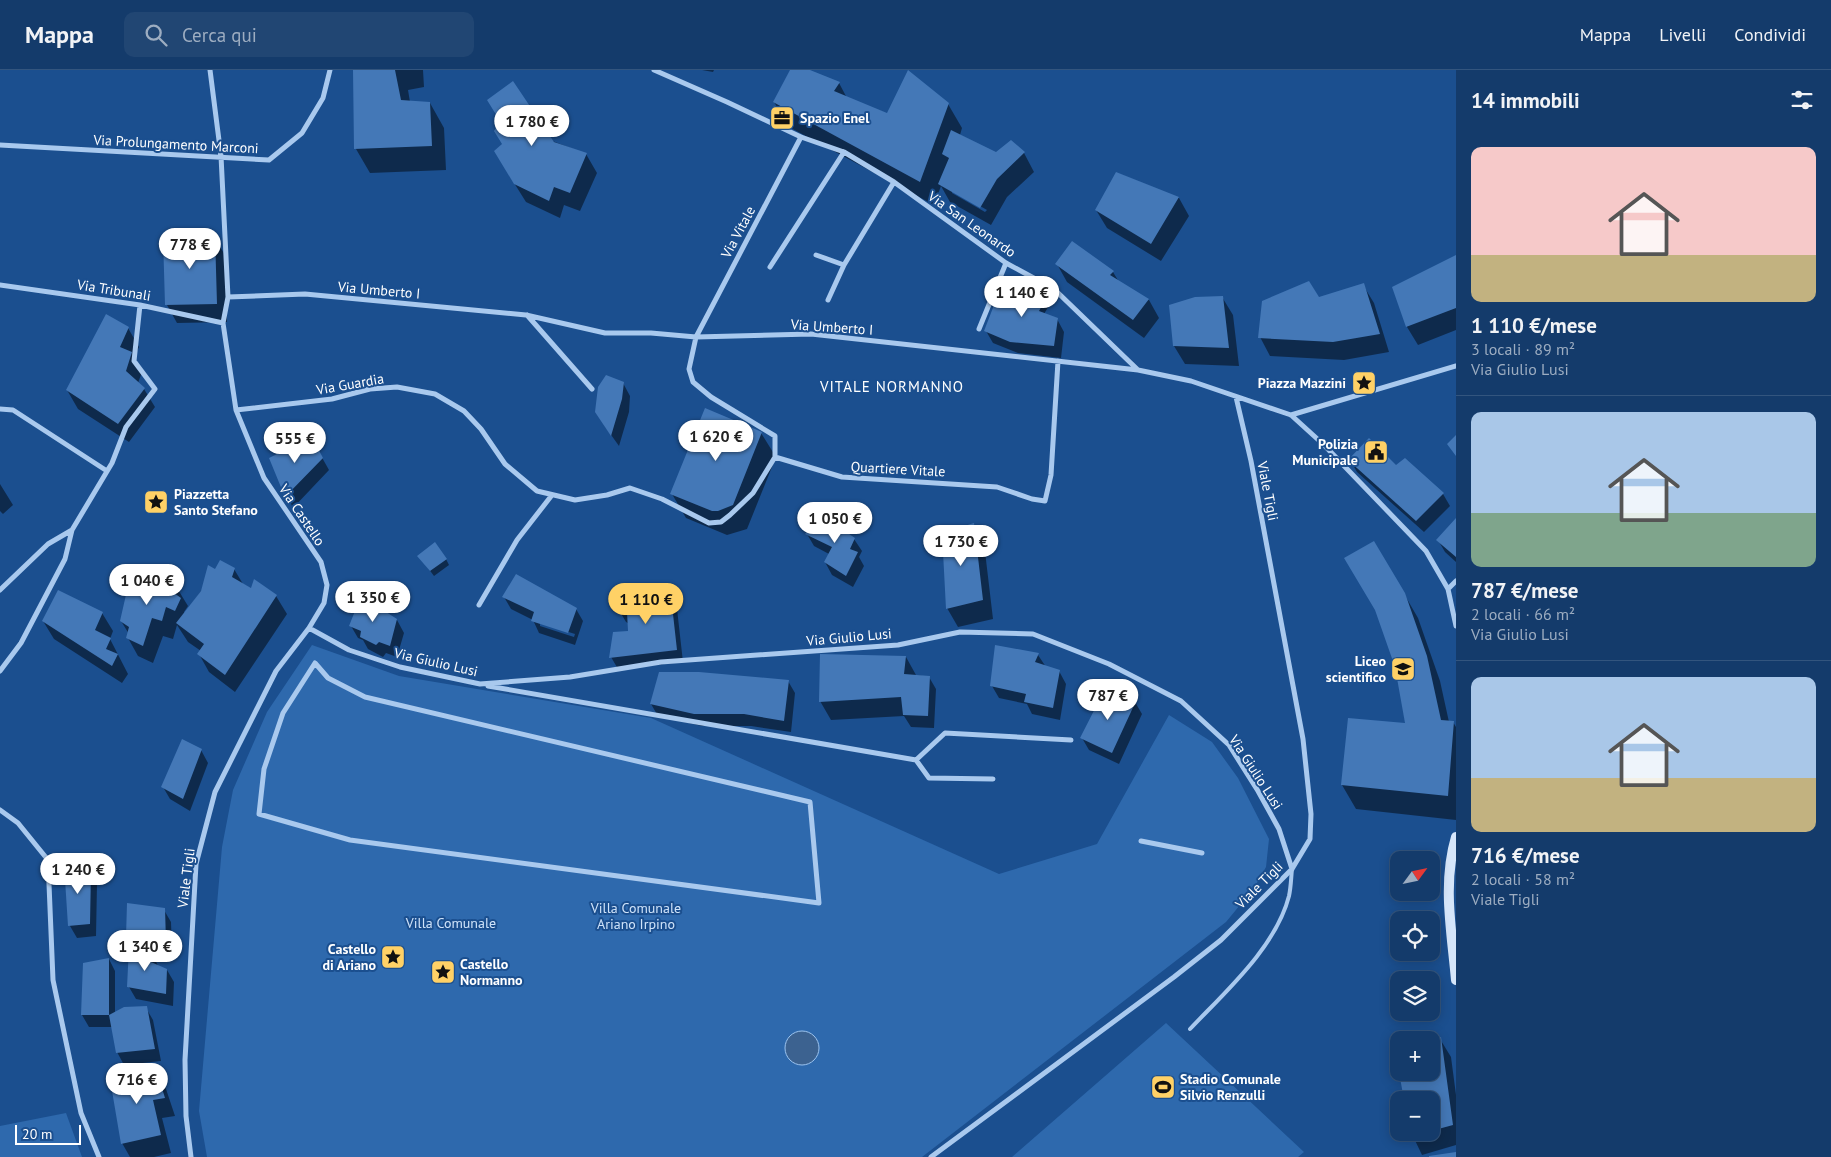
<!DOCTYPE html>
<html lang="it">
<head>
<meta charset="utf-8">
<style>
  body { margin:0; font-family:"PT Sans",sans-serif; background:#214673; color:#f1f3f6; height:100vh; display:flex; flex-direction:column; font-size:19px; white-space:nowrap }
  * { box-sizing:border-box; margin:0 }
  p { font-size:16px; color:#9dadc1 }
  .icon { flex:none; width:28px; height:28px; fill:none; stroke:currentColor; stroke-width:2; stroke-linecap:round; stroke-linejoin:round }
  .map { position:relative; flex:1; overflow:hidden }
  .sheet { display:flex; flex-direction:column; background:#143b6b; width:375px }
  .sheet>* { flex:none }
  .needle { width:32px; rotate:57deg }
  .tools { position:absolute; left:1390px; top:781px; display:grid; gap:10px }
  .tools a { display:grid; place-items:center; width:50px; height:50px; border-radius:10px; background:#143b6b; box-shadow:0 2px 12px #0003,0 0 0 1px #33557e; font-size:25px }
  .scale { position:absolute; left:15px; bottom:12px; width:66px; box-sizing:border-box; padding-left:5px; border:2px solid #fff; border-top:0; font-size:14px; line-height:18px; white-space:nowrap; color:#fff; -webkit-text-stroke:4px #1b4f8f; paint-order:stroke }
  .price { position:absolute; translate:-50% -42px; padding:0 11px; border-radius:18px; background:#fff; color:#222; font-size:16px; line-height:32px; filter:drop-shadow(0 1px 2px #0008) }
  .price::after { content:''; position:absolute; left:50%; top:30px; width:15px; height:11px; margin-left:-8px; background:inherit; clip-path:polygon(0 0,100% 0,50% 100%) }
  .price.on { background:#ffd166; color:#111 }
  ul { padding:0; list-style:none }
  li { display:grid; align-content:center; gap:10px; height:265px; padding:0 15px }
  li+li { border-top:1px solid #33557e }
  li span { display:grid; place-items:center; height:155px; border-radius:10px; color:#555 }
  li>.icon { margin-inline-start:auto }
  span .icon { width:90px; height:90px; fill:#fffc; stroke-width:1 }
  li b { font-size:21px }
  h2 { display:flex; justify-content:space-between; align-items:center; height:60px; padding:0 15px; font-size:21px }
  header { display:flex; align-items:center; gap:30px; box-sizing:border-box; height:70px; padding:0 25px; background:#143b6b; border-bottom:1px solid #33557e }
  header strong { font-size:24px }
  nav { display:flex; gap:28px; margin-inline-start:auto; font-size:18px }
  .search { width:350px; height:45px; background:#214673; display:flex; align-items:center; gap:12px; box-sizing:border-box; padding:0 18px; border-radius:10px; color:#9dadc1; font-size:19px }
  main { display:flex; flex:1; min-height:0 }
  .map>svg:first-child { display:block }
  .green { fill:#2e69ad }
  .water { fill:#3c6290; stroke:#9cc4f0 }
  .shadow { fill:#0007; fill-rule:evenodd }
  .building { fill:#4478b7 }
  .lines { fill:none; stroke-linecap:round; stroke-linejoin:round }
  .lane { stroke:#a9c9ee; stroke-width:4 }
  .street { stroke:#a9c9ee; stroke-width:5 }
  .secondary { stroke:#d6e6fa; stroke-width:10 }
  .labels { text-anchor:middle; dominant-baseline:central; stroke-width:4; stroke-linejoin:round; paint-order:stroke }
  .poi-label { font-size:14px; font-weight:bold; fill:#fff; stroke:#1b4f8f; text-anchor:start }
  .street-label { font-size:14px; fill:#fff; stroke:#1b4f8f }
  .park-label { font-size:14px; fill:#cfe3fa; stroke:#1b4f8f }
  .neighbourhood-label { font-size:15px; letter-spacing:1px; fill:#fff; stroke:#1b4f8f }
</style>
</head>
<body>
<header>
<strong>Mappa</strong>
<div class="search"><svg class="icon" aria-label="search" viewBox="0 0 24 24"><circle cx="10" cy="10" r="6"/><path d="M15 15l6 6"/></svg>Cerca qui</div>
<nav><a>Mappa</a><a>Livelli</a><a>Condividi</a></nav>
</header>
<main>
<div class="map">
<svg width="1456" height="1087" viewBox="0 0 1456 1087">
  <rect width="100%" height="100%" fill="#1b4f8f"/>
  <path class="green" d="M312 575 399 606 651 648 999 804 1097 774 1169 645 1212 672 1238 708 1269 769 1266 797 1254 818 1226 852 922 1087H207L199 1041 222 777 233 720 267 642Z
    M1166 953 1304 1082 1298 1087H1012Z
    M66 1043 82 1087H0V1056Z"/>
  <path class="water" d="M785 978a17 17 0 1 1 34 0a17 17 0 1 1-34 0Z"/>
  <path class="shadow" d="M354 0H423L424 17 408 20 410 32 430 33 444 58 446 100 370 103 356 79Z
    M702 0H714L713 2Z
    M791 0H807L839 13 847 28 888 44 948 34 962 58 960 65 996 83H1024L1034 102 1007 127 991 155 950 132 941 116 934 135 789 57 774 32ZM952 120 987 140 985 142 952 123Z
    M501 51 586 84 597 103 580 141 564 135 560 148 526 132 506 100Z
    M1117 103 1179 128 1189 146 1161 191 1107 158 1096 140Z
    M214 167 225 185 227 252 177 253 167 235Z
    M1072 173 1113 202 1119 212 1149 230 1159 248 1144 268 1067 212 1057 194Z
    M1456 187V260L1418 275 1407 257 1393 218Z
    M1363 215 1374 233 1389 282 1344 290 1270 286 1260 267 1319 229Z
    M1032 219 1046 228 1050 234 1044 244 1057 249 1064 262 1061 288 1018 283 993 273 986 261Z
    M1222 227 1233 245 1239 296 1185 294 1174 276Z
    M128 258 139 277 134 287 142 302 138 313 144 319 155 337 129 372 78 339 67 320Z
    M623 313 630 326 629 342 619 376 604 355Z
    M761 363 776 387 747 459 727 465 686 448 672 424Z
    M311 368 329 400 293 438 270 389Z
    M1405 389 1443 424 1450 436 1424 462 1357 402 1350 390 1396 397Z
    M0 414 13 435 3 444 0 441Z
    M1456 450V492L1445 482 1438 470Z
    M973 455 984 473 993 549 958 557 947 538Z
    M807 464 854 469 862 481 859 487 864 496 853 517 832 505 825 492 829 484 814 476Z
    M1374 472 1418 548 1440 611 1449 652H1453L1456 657V750L1356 739 1342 715 1406 655Z
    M419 486 446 489 449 495 434 506Z
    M234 499 243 514 252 519 276 526 287 544 235 622 209 602 199 584 201 581 188 572 177 555 173 569 163 566 153 593 138 586 128 568 129 564 121 551 139 521 177 518 188 536 184 542 185 543 216 501Z
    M669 518 676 530 683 592 618 599 611 587 629 563 628 553 626 552 619 540 645 525Z
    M504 527 576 539 583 551 575 575 539 563 533 550 511 539ZM540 553 575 564 574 567 540 556Z
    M102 543 113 561 110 569 128 604 122 613 54 569 43 551Z
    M397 550 404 563 397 587 386 583 383 587 368 579 363 570 358 568 351 556Z
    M996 576 1038 585 1046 597 1059 601 1066 614 1060 650 1032 644 1027 634 999 628 992 616Z
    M906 587 916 605 929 607 936 619 934 658 911 657 904 646 831 650 820 631Z
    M788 611 795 623 791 662 751 656H702L658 646 651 634Z
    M1135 632 1142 644 1119 694 1089 680 1082 668Z
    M201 680 208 693 190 741 170 729 163 717Z
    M90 802 97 814 96 866 77 868 70 856Z
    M164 840 171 852 172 883 151 881 158 896 167 900 174 912 173 936 136 929 129 917 134 879 127 866Z
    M109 889 115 901V943L146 938 153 950 161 991 124 995 117 982 112 957H89L82 945Z
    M1440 969 1451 987 1456 1025V1075L1422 1085 1411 1062H1431V1030H1405L1431 1002V970Z
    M156 1000 166 1019 175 1046 162 1048 171 1083 154 1087H130L122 1073Z"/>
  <path class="building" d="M353 0H395L401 30 430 32 432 76 354 79Z
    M790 0H810L840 12 834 21 887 43 908 0 949 33 920 112 773 32Z
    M513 11 554 72 587 83 570 123 554 117 549 131 514 114 494 81 502 74 494 61 500 51 487 30Z
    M951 60 996 82 1011 70 1025 82 997 109 980 138 938 114 949 88 942 84Z
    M1116 102 1179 127 1151 174 1095 140Z
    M215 165 217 234 165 235 163 167Z
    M1072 171 1114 201 1110 205 1149 229 1133 250 1055 194Z
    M1456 185V238L1406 257 1392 217Z
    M1309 211 1319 227 1364 213 1380 264 1333 272 1258 268 1262 231Z
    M1003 212 1025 222 1032 217 1047 227 1039 241 1058 248 1054 276 1010 272 984 261Z
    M1223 226 1229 278 1173 276 1169 235 1195 227Z
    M106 244 129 257 120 277 132 282 126 301 145 318 118 354 66 320Z
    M606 305 624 312 622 329 611 366 595 342 598 317Z
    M705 338 762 362 733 435 718 441H712L670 424Z
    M1456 365V386L1447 374Z
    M312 367 323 388 285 427 269 388Z
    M1369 368 1396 395 1405 388 1444 423 1416 451 1348 390Z
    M821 445 855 468 850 479 858 482 846 506 824 492 832 477 805 464Z
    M1456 448V487L1436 470Z
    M974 453 983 530 946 539 942 463Z
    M1374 471 1405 523 1427 586 1441 650 1454 651 1448 726 1341 715 1348 648 1405 653 1395 597 1375 540 1344 488Z
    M435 472 447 489 430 501 417 486Z
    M220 490 235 498 232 507 251 518 254 509 277 525 225 605 197 584 204 574 176 553 201 521 208 495 215 499Z
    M146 504 178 517 174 523 181 528 175 541 166 537 162 551 152 548 143 576 126 568 129 557 120 551 128 516 138 520Z
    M516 504 577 538 568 563 531 551 534 542 502 527Z
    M670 517 677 580 609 588 613 562 628 561 627 542 617 540 619 527 645 524Z
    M58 520 103 542 95 560 111 568 106 579 118 584 112 596 42 551Z
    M361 526 397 549 390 576 379 572 376 575 360 567 361 561 349 556Z
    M995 575 1039 583 1035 592 1060 600 1053 638 1024 632 1026 624 990 616Z
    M820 584 906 586 904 604 930 606 928 646 903 645 901 627 819 632Z
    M659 602H699L789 610 784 651 744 644H694L650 634Z
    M1105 619 1136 631 1112 683 1080 668Z
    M182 669 202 679 183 729 161 717Z
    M64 794 91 801 90 854 68 856Z
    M127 833 165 838 166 872 126 867Z
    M129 877 152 881 151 892 167 899 166 924 127 917Z
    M109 888V945H81L83 893Z
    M147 936 155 979 116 983 109 945 124 937Z
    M1441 967 1453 1055 1431 1061V1030H1404L1399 1002H1431V969Z
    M1393 974H1399V998H1398Z
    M156 999 165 1028 153 1030 161 1065 121 1074 110 1009Z
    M1410 1062H1424V1063L1410 1067Z
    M1456 1082V1087H1429V1086Z"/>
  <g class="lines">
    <path class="lane" d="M1190 959C1225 922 1276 877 1289 826 1291 817 1291 808 1292 799"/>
    <path class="street" d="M654 0 727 32 801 67 844 82 894 112 1006 193 1054 219 1138 300 1191 311 1291 345 1324 375 1426 481 1448 519 1456 556
      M801 67 696 267 689 299 693 312 711 327 775 366V387L842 407 997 417 1032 429 1045 431 1051 405 1058 291
      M0 75 269 90 302 63 323 28 330 0
      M816 185 844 195
      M770 197 844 82
      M0 215 140 235 223 253
      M228 227 305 224 526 245 605 263H651L696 267 811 264 1138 300
      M828 230 844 195 894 112
      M527 245 592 319
      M979 259 1006 193
      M0 339 13 340 107 401
      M236 340 332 329 370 319 397 317 435 324 464 341 481 359 505 394 537 421 575 430 607 425 630 418 662 429 709 453 721 452 730 445 753 423 775 387
      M1291 345 1456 296
      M1448 519 1456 511
      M0 520 48 474 72 460 112 393 126 357 155 319 134 291 140 235
      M479 535 517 470 552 425
      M309 558 349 580 400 597 480 614 570 607 661 592 898 575 960 562 1033 564 1109 594 1181 631 1229 675 1258 721 1279 759 1292 799
      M315 593 328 608 365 627 810 732 819 833 350 770 259 744 264 699 283 643Z
      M0 601 21 573 65 489 72 460
      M488 616 916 690 929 708 993 709
      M916 690 945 663 1071 670
      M0 740 18 753 48 790 53 910 81 1043 99 1087
      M1141 771 1202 783
      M191 1087 186 1046 185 990 196 794 215 722 276 601 309 558 324 533 327 515 321 492 264 408 236 340 223 253 228 227 221 86 210 0
      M931 1087 1174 907 1221 870 1292 799 1310 769 1311 744 1303 669 1251 391 1236 327"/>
    <path class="secondary" d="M1456 767C1442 814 1452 863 1456 910"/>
  </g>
  <defs>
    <symbol id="office-square" viewBox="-11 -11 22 22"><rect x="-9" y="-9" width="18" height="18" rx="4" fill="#ffd166" stroke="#1b4f8f"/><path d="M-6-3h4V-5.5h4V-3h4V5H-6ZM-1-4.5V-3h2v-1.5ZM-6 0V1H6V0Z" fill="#111"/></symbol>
    <symbol id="sight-square" viewBox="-11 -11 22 22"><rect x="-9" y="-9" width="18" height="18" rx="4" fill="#ffd166" stroke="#1b4f8f"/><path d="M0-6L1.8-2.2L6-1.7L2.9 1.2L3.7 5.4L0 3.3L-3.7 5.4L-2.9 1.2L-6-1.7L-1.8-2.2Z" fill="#111"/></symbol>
    <symbol id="civic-square" viewBox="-11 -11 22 22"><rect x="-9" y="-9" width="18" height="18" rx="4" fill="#ffd166" stroke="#1b4f8f"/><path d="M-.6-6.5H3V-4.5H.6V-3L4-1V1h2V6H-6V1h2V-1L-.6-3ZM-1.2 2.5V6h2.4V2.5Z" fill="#111"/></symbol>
    <symbol id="school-square" viewBox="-11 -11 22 22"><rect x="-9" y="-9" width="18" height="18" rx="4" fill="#ffd166" stroke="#1b4f8f"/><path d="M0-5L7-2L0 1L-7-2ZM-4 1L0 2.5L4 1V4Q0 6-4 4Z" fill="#111"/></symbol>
    <symbol id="stadium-square" viewBox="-11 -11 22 22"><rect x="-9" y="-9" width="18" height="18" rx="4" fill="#ffd166" stroke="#1b4f8f"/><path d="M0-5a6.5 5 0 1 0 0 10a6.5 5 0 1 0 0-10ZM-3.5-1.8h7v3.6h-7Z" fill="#111"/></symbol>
  </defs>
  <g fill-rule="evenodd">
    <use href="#office-square" x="768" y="34" width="28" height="28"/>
    <use href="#sight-square" x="1350" y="299" width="28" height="28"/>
    <use href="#civic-square" x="1362" y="368" width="28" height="28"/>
    <use href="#sight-square" x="142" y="418" width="28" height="28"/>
    <use href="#school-square" x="1389" y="585" width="28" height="28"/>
    <use href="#sight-square" x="379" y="873" width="28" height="28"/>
    <use href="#sight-square" x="429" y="888" width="28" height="28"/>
    <use href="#stadium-square" x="1149" y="1003" width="28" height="28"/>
  </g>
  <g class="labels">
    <g class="poi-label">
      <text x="800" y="48">Spazio Enel</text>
      <text x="1346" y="313" text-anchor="end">Piazza Mazzini</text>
      <text x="1358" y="374" text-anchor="end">Polizia<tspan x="1358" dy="16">Municipale</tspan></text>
      <text x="174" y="424">Piazzetta<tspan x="174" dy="16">Santo Stefano</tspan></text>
      <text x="1386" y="591" text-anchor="end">Liceo<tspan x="1386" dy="16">scientifico</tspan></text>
      <text x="376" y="879" text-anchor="end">Castello<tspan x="376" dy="16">di Ariano</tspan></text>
      <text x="460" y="894">Castello<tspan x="460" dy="16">Normanno</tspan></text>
      <text x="1180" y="1009">Stadio Comunale<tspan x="1180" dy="16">Silvio Renzulli</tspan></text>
    </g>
    <g class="street-label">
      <text transform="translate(176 74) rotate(3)">Via Prolungamento Marconi</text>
      <text transform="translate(972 154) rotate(35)">Via San Leonardo</text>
      <text transform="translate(738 162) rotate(-62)">Via Vitale</text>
      <text transform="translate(114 220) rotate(9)">Via Tribunali</text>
      <text transform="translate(379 220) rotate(5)">Via Umberto I</text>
      <text transform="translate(832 257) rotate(4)">Via Umberto I</text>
      <text transform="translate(350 314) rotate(-10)">Via Guardia</text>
      <text transform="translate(898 399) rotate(3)">Quartiere Vitale</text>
      <text transform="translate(1268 421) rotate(79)">Viale Tigli</text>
      <text transform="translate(302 445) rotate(56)">Via Castello</text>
      <text transform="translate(849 567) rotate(-5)">Via Giulio Lusi</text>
      <text transform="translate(436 592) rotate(13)">Via Giulio Lusi</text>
      <text transform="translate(1256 702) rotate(57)">Via Giulio Lusi</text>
      <text transform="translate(186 808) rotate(-83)">Viale Tigli</text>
      <text transform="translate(1259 815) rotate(-45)">Viale Tigli</text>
    </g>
    <g class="park-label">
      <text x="636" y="838">Villa Comunale<tspan x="636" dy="16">Ariano Irpino</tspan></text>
      <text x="451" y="853">Villa Comunale</text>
    </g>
    <g class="neighbourhood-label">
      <text x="892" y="316">VITALE NORMANNO</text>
    </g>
  </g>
</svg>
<div class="tools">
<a><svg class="needle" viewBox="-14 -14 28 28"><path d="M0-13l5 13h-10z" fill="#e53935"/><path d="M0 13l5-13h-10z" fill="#9dadc1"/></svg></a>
<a><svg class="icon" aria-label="locate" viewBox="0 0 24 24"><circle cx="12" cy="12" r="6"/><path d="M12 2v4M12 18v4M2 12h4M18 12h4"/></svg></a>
<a><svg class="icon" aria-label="layers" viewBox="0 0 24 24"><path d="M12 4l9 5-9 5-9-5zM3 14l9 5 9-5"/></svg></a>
<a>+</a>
<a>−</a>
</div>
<div class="scale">20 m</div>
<b class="price" style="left:532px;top:77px">1 780 €</b>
<b class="price" style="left:190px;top:200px">778 €</b>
<b class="price" style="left:1022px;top:248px">1 140 €</b>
<b class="price" style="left:716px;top:392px">1 620 €</b>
<b class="price" style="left:295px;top:394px">555 €</b>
<b class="price" style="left:835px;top:474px">1 050 €</b>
<b class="price" style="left:961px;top:497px">1 730 €</b>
<b class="price" style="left:147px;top:536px">1 040 €</b>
<b class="price" style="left:373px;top:553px">1 350 €</b>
<b class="price on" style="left:646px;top:555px">1 110 €</b>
<b class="price" style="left:1108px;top:651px">787 €</b>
<b class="price" style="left:78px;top:825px">1 240 €</b>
<b class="price" style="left:145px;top:902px">1 340 €</b>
<b class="price" style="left:137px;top:1035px">716 €</b>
</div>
<section class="sheet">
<h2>14 immobili<svg class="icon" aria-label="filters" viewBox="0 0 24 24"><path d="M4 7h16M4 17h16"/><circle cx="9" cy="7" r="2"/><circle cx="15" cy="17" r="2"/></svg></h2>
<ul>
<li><span style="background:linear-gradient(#f6c9c9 70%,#c2b280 0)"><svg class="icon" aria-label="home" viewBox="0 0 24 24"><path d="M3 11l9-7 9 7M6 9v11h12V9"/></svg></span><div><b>1 110 €/mese</b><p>3 locali · 89 m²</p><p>Via Giulio Lusi</p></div></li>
<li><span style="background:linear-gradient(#a9c7e8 65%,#7fa58c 0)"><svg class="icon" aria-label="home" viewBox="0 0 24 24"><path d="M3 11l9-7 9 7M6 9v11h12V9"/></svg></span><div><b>787 €/mese</b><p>2 locali · 66 m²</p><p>Via Giulio Lusi</p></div></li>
<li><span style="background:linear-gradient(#a9c7e8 65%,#c2b280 0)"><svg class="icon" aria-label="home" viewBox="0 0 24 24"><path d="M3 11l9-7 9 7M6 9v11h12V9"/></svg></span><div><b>716 €/mese</b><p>2 locali · 58 m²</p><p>Viale Tigli</p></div></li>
</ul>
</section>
</main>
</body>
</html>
